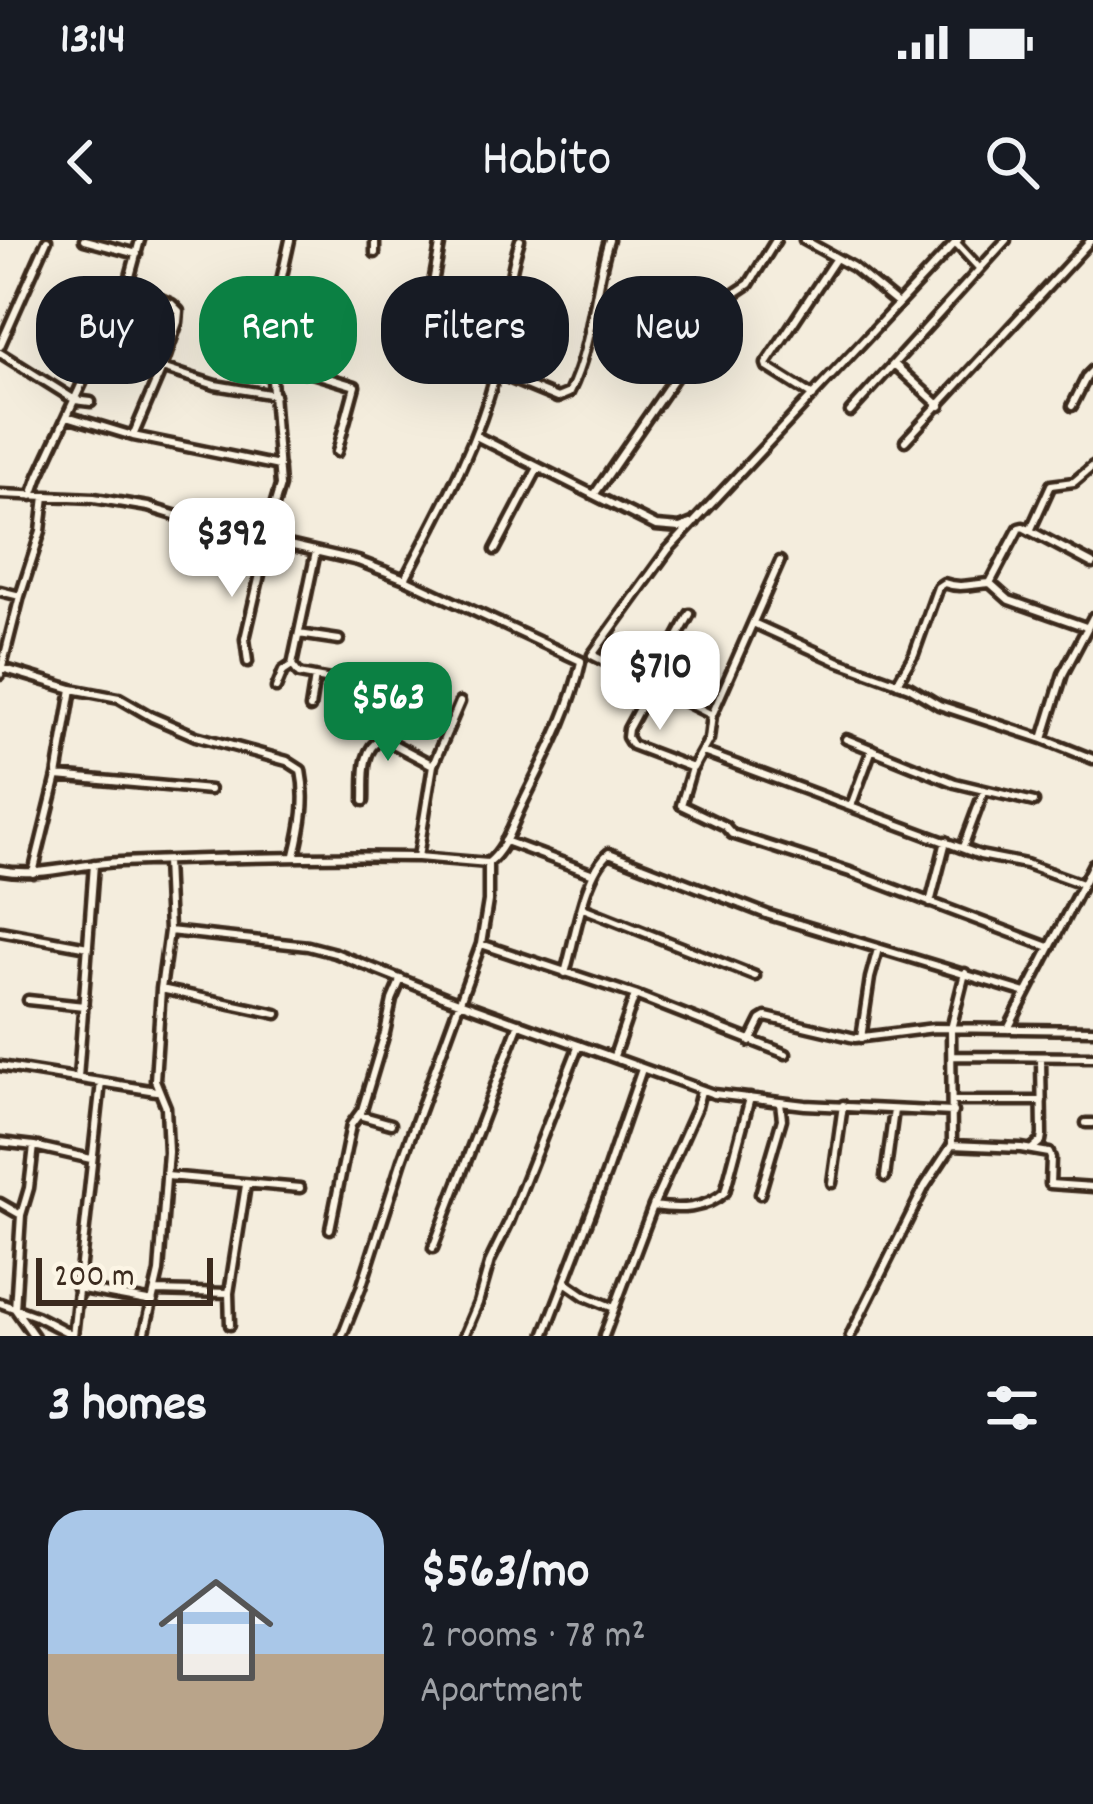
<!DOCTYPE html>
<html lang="en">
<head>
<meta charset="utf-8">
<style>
  body { margin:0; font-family:Dekko,sans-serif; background:#20242c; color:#f1f3f6; height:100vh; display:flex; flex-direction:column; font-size:45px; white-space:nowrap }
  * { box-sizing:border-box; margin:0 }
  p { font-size:39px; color:#9ea1a6 }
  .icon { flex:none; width:66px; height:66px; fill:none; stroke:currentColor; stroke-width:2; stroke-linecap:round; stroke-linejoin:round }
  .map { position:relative; height:1096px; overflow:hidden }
  .details { display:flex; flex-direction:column; background:#171b24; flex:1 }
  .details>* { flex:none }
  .banner { position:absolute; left:36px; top:36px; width:1023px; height:108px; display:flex; gap:24px }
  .scale { position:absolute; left:36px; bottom:30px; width:177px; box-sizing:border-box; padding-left:12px; border:6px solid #3b2a1e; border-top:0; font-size:33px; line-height:42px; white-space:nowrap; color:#3b2a1e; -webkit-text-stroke:9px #fcf5e5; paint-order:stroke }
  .price { position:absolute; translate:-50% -102px; padding:0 27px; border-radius:24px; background:#fff; color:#222; font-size:39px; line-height:78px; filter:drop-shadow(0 3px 6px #0008) }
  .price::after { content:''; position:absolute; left:50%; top:72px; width:36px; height:27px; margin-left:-18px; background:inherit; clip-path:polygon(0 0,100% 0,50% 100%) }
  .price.selected { background:#0b8043; color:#fff }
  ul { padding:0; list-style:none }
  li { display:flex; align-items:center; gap:36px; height:300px; padding:0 48px }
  li span { display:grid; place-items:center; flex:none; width:336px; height:240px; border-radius:36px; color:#555 }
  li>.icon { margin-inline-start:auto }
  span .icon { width:144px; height:144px; fill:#fffc; stroke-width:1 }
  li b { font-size:51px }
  h2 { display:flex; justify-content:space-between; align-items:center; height:144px; padding:0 48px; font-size:51px }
  .tag { padding:0 42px; border-radius:48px; background:#171b24; box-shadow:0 12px 48px #0002; font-size:42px; line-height:108px }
  .tag.selected { background:#0b8043; color:#fff }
  .status { display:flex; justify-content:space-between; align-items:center; height:84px; padding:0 60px; background:#171b24; direction:ltr }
  .status svg { height:33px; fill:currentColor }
  header { display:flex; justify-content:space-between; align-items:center; height:156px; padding:0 48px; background:#171b24; font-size:54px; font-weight:600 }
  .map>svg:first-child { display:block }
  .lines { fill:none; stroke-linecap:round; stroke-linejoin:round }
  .street-casing { stroke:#3b2a1e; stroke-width:15 }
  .street { stroke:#fcf5e5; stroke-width:6 }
</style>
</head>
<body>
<div class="status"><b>13:14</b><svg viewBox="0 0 49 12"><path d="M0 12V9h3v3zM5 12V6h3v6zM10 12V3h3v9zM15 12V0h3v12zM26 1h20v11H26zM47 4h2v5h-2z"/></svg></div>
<header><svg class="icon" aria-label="back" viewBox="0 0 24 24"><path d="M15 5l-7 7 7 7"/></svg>Habito<svg class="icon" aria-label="search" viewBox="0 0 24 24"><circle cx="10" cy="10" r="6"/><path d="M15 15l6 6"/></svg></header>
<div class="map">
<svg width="1093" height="1096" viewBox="0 0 1093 1096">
  <rect width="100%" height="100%" fill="#f4eddd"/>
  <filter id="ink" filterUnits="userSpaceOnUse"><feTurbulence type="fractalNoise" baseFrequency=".00833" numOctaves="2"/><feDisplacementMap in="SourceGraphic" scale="24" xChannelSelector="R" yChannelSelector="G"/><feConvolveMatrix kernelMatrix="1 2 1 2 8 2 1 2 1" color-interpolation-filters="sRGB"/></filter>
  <g filter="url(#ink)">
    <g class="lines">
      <defs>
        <path id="street" d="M84 0 137 14
          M804 0 853 27 898 64
          M956 3 979 28
          M375 13V0
          M128 44 172 64 179 71 178 82 162 128 215 145 275 155
          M0 106 47 0
          M0 113 75 160 91 162
          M894 124 940 166
          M271 126 312 133 355 146 337 212
          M417 129 441 0
          M496 133 557 158 569 153C593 105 593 51 609 0
          M813 156 767 127 766 124 836 18
          M1072 166 1087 136 1093 130
          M850 172 1006 0
          M67 176 133 196 279 226
          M133 196 162 128
          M476 196 656 286 680 288 695 282
          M905 201 1091 0
          M0 254 94 258 148 267 220 289 358 321 405 339C439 273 476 208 495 136 507 91 505 45 520 0
          M594 255 731 56 749 44 776 0
          M32 256 39 236 128 44 140 0
          M1030 291 1051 245 1074 242 1093 226
          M264 299 280 246 271 126 277 59 290 0
          M495 310 538 228
          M316 312 292 425 299 434 336 441
          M405 339 581 421
          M990 343 1009 360 1086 387
          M0 351 20 356
          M690 374 628 489 627 497 632 505 693 528 709 499 712 475 780 321
          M753 383 837 421 909 447 939 465 1043 499 1093 519
          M299 394 339 400
          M592 415 668 310 958 0
          M592 415 712 475
          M248 422 245 399 268 300
          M2 428 72 449 119 458 152 477 196 496 287 521 301 530C307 560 302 586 295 615
          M0 435 20 356 41 291 45 256
          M897 443 914 414 938 347 944 343C960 349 972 344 990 343L1019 288 1023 287 1093 324
          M276 448 283 431 292 425
          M460 462 433 525 418 617 488 623C506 609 512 585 522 565 545 518 570 473 581 422
          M310 468 315 437
          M846 499 955 543 1034 562
          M1043 499 1063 434 1093 377
          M703 512 980 615 1026 624 1082 644
          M692 528 681 565 725 586 732 594 850 632 1049 707
          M57 536 210 550
          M364 561C365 538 360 510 382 498L433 525
          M851 566 872 509
          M505 601 591 633
          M963 607 984 551
          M0 630C41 638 79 623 120 622 220 618 318 615 418 617
          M33 633 57 536 72 449
          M930 663 946 601
          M583 668 755 736
          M0 691 88 707
          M169 691 308 706 335 713 445 757 714 854 805 865 953 872
          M481 704 635 755 786 814
          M565 733C575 700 584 633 609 613L769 675 1026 753
          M161 749 277 774
          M28 760 84 766
          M1008 789 1093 624
          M861 798 870 738 878 709
          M750 802 761 780 766 777 855 798 934 788 1093 790
          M614 816 635 755
          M952 816 1093 817
          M0 826 156 851
          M78 838 94 624
          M953 861H1042
          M359 875 391 884
          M1086 883H1093
          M0 902 34 906 91 919
          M952 905 1021 908 1049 913 1051 918 1050 944 1093 947
          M34 906 29 948 21 975 15 1069 34 1096
          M1033 908 1041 901 1042 895 1041 817
          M167 936 300 948
          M885 937 894 870
          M832 943 843 865
          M760 954 782 879 780 863
          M0 963 21 975
          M653 966C679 970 705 970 725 952L750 858
          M330 989 351 885 362 870 385 793 392 760 401 739
          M433 1008 519 783
          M565 1042 585 1056 614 1068
          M77 1048 153 1062
          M156 1051 229 1053
          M0 1063 36 1076 73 1095
          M230 1085 229 1053 246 945
          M73 1096 101 842
          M144 1096 159 1032 168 912 166 867 155 840 161 749 169 691 166 621
          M342 1096 361 1048 402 920 481 704 488 661V623
          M464 1096 478 1063 490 1021 509 982 579 805
          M544 1096 606 934 642 829
          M604 1096 653 966 697 867 701 851
          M850 1096 925 946 952 905 951 789 965 733"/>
      </defs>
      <use href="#street" class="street-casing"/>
      <use href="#street" class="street"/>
    </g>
  </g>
</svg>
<div class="scale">200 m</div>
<b class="price" style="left:232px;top:360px">$392</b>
<b class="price" style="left:660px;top:493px">$710</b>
<b class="price selected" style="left:388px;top:524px">$563</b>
<div class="banner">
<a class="tag">Buy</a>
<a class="tag selected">Rent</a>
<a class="tag">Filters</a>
<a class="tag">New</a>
</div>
</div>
<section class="details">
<h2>3 homes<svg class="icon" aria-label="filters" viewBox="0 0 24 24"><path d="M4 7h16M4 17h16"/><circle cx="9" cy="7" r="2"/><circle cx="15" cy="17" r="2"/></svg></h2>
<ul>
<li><span style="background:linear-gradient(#a9c7e8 60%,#b9a48a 0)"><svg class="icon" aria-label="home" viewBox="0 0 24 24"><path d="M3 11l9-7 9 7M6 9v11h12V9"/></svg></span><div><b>$563/mo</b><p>2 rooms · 78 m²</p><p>Apartment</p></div></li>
</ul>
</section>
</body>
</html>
